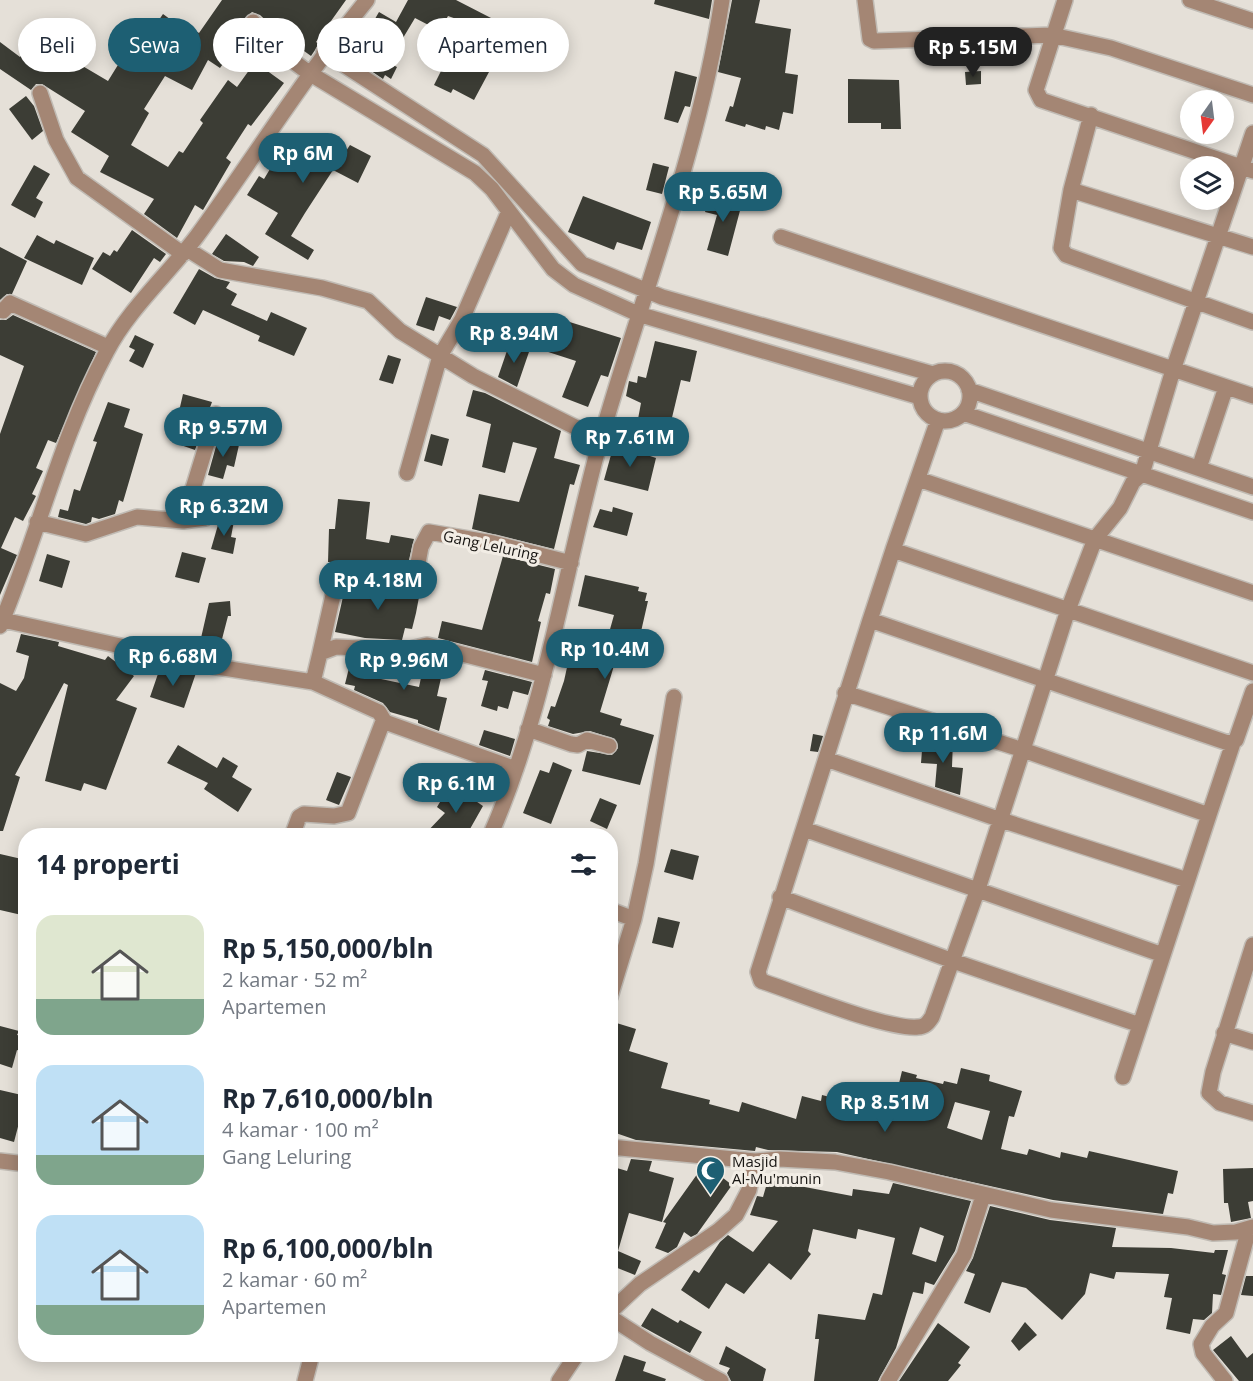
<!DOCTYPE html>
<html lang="id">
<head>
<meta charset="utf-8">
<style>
  body { margin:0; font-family:"Open Sans",sans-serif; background:#f6f6f7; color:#1f2937; height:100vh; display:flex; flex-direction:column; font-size:22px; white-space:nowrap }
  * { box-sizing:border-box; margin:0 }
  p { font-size:20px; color:#747a83 }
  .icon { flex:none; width:33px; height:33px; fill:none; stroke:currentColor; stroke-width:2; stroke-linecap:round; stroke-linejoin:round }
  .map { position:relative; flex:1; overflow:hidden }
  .panel { position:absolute; left:18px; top:828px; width:600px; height:534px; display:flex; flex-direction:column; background:#fff; border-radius:24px; box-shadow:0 3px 15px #0003 }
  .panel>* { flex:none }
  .banner { position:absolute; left:18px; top:18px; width:600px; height:54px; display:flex; gap:12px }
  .needle { width:39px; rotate:194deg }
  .controls { position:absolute; left:1180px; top:90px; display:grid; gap:12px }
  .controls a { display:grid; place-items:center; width:54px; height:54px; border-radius:50%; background:#fff; box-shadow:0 3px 15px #0003; font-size:30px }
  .price { position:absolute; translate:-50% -51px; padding:0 14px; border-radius:21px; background:#1d5f73; color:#fff; font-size:20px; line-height:39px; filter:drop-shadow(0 2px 3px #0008) }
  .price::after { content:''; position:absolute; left:50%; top:36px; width:18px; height:14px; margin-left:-9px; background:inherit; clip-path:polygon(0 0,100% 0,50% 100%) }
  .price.active { background:#222; color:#fff }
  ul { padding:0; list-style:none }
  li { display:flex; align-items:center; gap:18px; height:150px; padding:0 18px }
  li span { display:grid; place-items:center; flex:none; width:168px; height:120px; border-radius:18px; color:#555 }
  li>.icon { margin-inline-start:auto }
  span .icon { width:72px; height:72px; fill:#fffc; stroke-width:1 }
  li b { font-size:26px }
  h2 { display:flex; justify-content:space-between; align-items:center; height:72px; padding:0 18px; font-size:26px }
  .tag { padding:0 21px; border-radius:27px; background:#fff; box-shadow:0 3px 15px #0003; font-size:21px; line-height:54px }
  .tag.active { background:#1d5f73; color:#fff }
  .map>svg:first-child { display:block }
  .building { fill:#3c3d35; fill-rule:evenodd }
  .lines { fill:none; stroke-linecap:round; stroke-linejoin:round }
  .minor-casing { stroke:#c0bbb4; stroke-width:18 }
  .minor { stroke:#a48674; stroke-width:15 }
  .labels { text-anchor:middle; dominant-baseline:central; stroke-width:6; stroke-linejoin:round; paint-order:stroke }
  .street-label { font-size:15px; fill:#161411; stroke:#f2ede5 }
  .poi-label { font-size:15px; fill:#161411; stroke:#f2ede5; text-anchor:start }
</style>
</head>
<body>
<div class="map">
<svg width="1253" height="1381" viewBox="0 0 1253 1381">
  <rect width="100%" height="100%" fill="#e5e0d8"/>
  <path class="building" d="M222 0H346L316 42 319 44 311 56 300 48 297 52 282 40 284 37 260 15 252 12 244 19 247 30 220 68 208 60 192 90 165 76 144 109 149 113 131 145 168 167 179 151 183 153 203 123 200 120 228 80 237 87 255 62 284 83 251 126 248 124 226 158 231 162 203 210 195 205 177 238 144 214 154 199 100 172 109 156 71 132 85 111 42 84H36L31 90 0 69V42L20 57 23 53 32 58 49 37 54 42 64 30 81 45 69 58 108 81 121 60 128 65 163 14 193 36 196 31 199 33Z
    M408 0H456L538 42 524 68 498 54 507 37 448 16 440 31 415 18 391 58 394 59 391 64 397 67 391 79 385 75 383 79 361 64 378 34 369 29 379 12 396 22Z
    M655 0H712L709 19 654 4Z
    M732 0H760L755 23 791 29 785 73 798 75 793 114 783 112 779 130 766 126 765 130 746 124 745 127 725 121 730 106 733 107 741 78 718 72Z
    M452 49 489 72 474 100 453 89 451 93 434 85Z
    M675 71 697 77 690 107 685 106 678 123 664 119Z
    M981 71V84L966 85 965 72Z
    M848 79 899 80 901 129H881V123H848Z
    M26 96 34 106 43 131 32 140 9 109Z
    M300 133 318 144 323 136 346 151 350 145 371 156 358 183 333 170 305 213 291 236 314 250 308 260 265 234 278 213 247 195 259 176 264 179 276 159 282 163Z
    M653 163 669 167 662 194 646 190Z
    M34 165 50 174 36 198 43 202 35 218 11 205Z
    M710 194 742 203 728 256 707 250 717 215 705 212Z
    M583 196 651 222 642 250 617 242 614 250 568 232Z
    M132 230 166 254 160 262 154 258 131 293 92 269 103 252 110 256 114 250 117 252Z
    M226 234 259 257 253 266 244 262 224 261 212 254Z
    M37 235 54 244 56 240 94 258 82 285 24 258Z
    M0 247 27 261 12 294H7L0 300Z
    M199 269 215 278 230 282 226 288 237 294 231 305 267 321 271 312 307 328 294 356 258 341 260 336 203 310 195 325 173 313Z
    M426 297 457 307 450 320 439 316 434 331 416 325Z
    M13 315 96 352 56 443 48 440 36 468 43 471 32 494 36 496 23 521 15 517 1 548 17 555 0 595V434L24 366 0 355V320H6Z
    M560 319 621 338 608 377 601 375 588 407 562 397 576 361 539 349 549 320 558 323Z
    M135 335 154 344 143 368 129 361 135 350 129 347Z
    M655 341 697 351 690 382 681 380 670 426 638 419 641 403 626 396 629 381 637 383 638 376 646 378Z
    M510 342 530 349 517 387 498 377Z
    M388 355 401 359 393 384 379 380Z
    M473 390 485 393 561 431 554 458 580 465 574 485 570 484 554 549 472 529 479 494 519 502 537 448 513 442 505 473 482 467 491 424 466 416Z
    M183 394 212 402 195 450 172 442Z
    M108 402 130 409 124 427 143 434 123 502 119 500 115 514 99 519 92 517 91 522 86 524 58 517 60 509 68 511 74 489 80 491 97 442 93 441Z
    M431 434 449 439 442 466 424 461Z
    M218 439 239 445 234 467 227 465 223 479 208 475Z
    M614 444 656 458 648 491 604 480Z
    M338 499 370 502 366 539 389 543 391 535 414 539 408 564 328 562 329 529H335Z
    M613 507 633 513 627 536 593 527 600 509 612 512Z
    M220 518 234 521 231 537 236 538 233 554 211 549Z
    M182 552 206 558 199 583 175 577Z
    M47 554 70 561 62 588 39 581Z
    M503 556 555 569 550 594 546 593 538 621 541 622 532 662 438 638 442 621 482 630Z
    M585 575 639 587 638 591 647 593 645 601H648L640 636 646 638 638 665 616 659 600 712 622 719 620 725 654 735 640 785 582 771 587 751 612 755 618 748 615 739 590 731 573 734 548 726 550 720 547 718 551 706 555 707 564 681 575 631 607 640 614 615 578 606Z
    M353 583 415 584 413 595 419 597 416 613 412 629 405 628 402 640 365 638 335 632 345 588Z
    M230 601 231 616H228L221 643 201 638 209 603Z
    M21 634 59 642 58 646 105 660 108 656 134 676 116 700 137 708 106 790 84 783 81 791 45 781 68 685 64 683 15 775 20 777 3 831H0V683L16 691 24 678 29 656 16 652Z
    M426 655 445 660 437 696 447 698 439 731 418 723V720L390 712 383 703 354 690 355 686 345 684 351 660 383 667 381 679 419 687Z
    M160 668 181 675 183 670 196 673 184 708 150 697Z
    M485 670 532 682 528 695 513 691 508 709 498 706 497 711 481 706 488 681 482 680Z
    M484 730 515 739 510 756 479 745Z
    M813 734 823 736 818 752 810 751Z
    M923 738 953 740 952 767 963 768 960 795 935 787 937 764 921 763Z
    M178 745 217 768 223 757 238 766 232 777 252 789 238 812 204 789 208 783 167 763Z
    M553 762 572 770 551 824 523 813 540 770 549 773Z
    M337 772 351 777 339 805 326 800Z
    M451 784 483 806 466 836H423L445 813 437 807Z
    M600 798 617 805 607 829 590 821Z
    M671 849 699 856 693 880 664 872Z
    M0 854 26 860V916L0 910Z
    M658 917 680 922 673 948 652 943Z
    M610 1021 636 1029 629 1051 668 1063 661 1088 710 1100 709 1104 739 1112 742 1102 796 1119 802 1096 821 1101 822 1095 841 1100 843 1095 892 1112 902 1071 917 1075 916 1078 943 1084 944 1081 957 1084 961 1068 990 1075 989 1081 1022 1091 1014 1117 1009 1116 1001 1149 1027 1155 1029 1149 1060 1158 1061 1152 1087 1158 1089 1151 1178 1171 1173 1194 1168 1193 1163 1214 1053 1200 837 1152 768 1150 756 1147 755 1151 636 1140 610 1131V1118L617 1098 610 1096ZM955 1102 990 1111 982 1140 947 1128Z
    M0 1026 19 1031 17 1035 26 1037 23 1052 17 1050 12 1068 0 1064Z
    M0 1090 26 1096 14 1142 0 1138Z
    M631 1159 652 1161 649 1171 674 1178 662 1222 629 1213 618 1251 641 1261 635 1275 610 1265V1166L627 1171Z
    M703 1166 720 1167 718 1174 732 1185 697 1234 691 1237 684 1232 677 1247 668 1253 655 1248 666 1223 663 1222Z
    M1253 1168V1201L1248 1202 1251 1218 1231 1222 1228 1203H1224L1223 1169Z
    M769 1176 790 1181 789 1184 852 1196 853 1189 889 1194 893 1183 971 1201 955 1251 934 1285 925 1282 923 1294 913 1292 896 1348 878 1381H814L819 1339H815L818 1314 865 1320 873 1293 882 1295 895 1238 858 1229 856 1239 813 1229 808 1251 811 1254 791 1280 769 1263 744 1294 726 1283 709 1309 681 1290 694 1270 699 1273 720 1242 728 1235 753 1252 778 1221 750 1215 757 1196 763 1197ZM920 1227 944 1236 936 1262 912 1254Z
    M990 1206 1050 1220 1116 1228 1112 1247 1171 1248 1214 1253 1215 1250H1228L1222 1274 1226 1275 1221 1295 1213 1294 1212 1313 1204 1320 1193 1319 1190 1334 1166 1329 1172 1298 1164 1297 1169 1274 1116 1272 1114 1279 1090 1273 1085 1294 1062 1320 1026 1288 1002 1282 990 1313 964 1303 975 1274 966 1271 973 1258Z
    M1246 1276H1253V1296L1241 1295Z
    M652 1308 678 1323 680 1320 702 1332 690 1353 641 1326Z
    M1025 1322 1037 1335 1019 1351 1011 1341Z
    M938 1323 970 1347 958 1363 961 1365 948 1381H899Z
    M1231 1336 1247 1358 1253 1353V1381H1239L1213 1350Z
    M726 1346 766 1369 763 1381H731L727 1373 730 1368 719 1364Z
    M624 1355 646 1362 643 1371 666 1379 665 1381H615Z"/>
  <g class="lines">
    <defs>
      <path id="minor" d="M865 0 870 39 874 41 1052 35 1111 48 1253 95
        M1065 0 1036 90 1041 100 1253 171
        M1190 0 1253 21
        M253 22 274 47 309 73 475 173 492 189 553 269 574 285 638 314 920 397
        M324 52 483 155 582 264 662 297 933 374
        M40 93 56 140 77 178 183 254
        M1091 115 1071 190 1253 247
        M1071 190 1061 248 1066 255 1253 322
        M781 237 1253 396
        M187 249 220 270 322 288 368 301 400 331 473 376 601 440
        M0 310 3 311 10 303 108 347
        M920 396a25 25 0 1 1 50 0a25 25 0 1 1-50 0Z
        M969 390 1253 487
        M963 413 1253 512
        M938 420 893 550 1253 673
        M1199 468 1226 387
        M407 473 440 356 462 319 509 211
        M918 479 1253 593
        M183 521 216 414
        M37 522 86 534 137 517 183 521 205 518
        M893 550 870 620 1228 743 1236 740 1253 691
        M3 620 211 666 313 682 379 712 385 722
        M870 620 758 972 761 981C795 992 887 1030 918 1027 925 1027 928 1023 932 1017L978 889 1068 610 1095 539 1120 508 1133 482 1142 474 1173 370 1253 133
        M0 626C38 536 60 438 107 351 128 310 169 273 197 236 254 158 305 75 367 0
        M320 653 336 582 350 573 416 574 421 547 429 532 493 543 571 563
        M313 682 320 653 336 647 406 650 427 645 544 675
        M845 693 1023 750 1209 815 1123 1077
        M528 729 571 744 578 745 587 740 609 746
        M826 759 1001 820 1187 880
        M1209 815 1233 743
        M804 829 1163 955
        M292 836 299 817 304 814 334 816 348 813 382 724 385 722 516 769
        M490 836C546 709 564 571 601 438 643 292 699 151 722 0
        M780 897 953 961 1140 1025
        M610 910 634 919 646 864 674 697
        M1253 945 1213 1072 1209 1093 1220 1103 1253 1113
        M610 997 634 919
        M1224 1033 1253 1042
        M610 1147 755 1161 779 1159 835 1162 889 1172 1051 1210 1188 1227 1213 1233 1236 1232 1253 1227
        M0 1161 26 1164
        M610 1312 640 1284 718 1231 736 1215 749 1190 755 1161
        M610 1317 650 1343 721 1381
        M305 1381 312 1354
        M559 1381 577 1354
        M888 1381 964 1255 983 1196
        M1225 1381 1203 1353 1201 1344 1212 1326 1226 1313 1249 1229"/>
    </defs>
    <use href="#minor" class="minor-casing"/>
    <use href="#minor" class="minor"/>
  </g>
  <defs>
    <symbol id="mosque-pin" viewBox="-11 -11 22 30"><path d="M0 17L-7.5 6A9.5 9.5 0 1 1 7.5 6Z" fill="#1d5f73" stroke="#f2ede5"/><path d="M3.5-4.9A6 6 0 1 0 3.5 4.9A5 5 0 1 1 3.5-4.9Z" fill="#fff"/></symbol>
  </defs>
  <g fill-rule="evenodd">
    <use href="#mosque-pin" x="694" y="1154" width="33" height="45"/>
  </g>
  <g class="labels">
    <g class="street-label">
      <text transform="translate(491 545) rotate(12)">Gang Leluring</text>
    </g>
    <g class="poi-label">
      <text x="732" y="1161">Masjid<tspan x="732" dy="17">Al-Mu'munin</tspan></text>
    </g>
  </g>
</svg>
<div class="controls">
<a><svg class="needle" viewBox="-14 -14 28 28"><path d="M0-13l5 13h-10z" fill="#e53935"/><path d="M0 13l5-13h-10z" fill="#747a83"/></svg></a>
<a><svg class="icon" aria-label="layers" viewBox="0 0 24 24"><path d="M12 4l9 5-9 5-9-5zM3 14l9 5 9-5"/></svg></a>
</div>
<b class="price active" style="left:973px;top:78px">Rp 5.15M</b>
<b class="price" style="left:303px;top:184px">Rp 6M</b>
<b class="price" style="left:723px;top:223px">Rp 5.65M</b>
<b class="price" style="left:514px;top:364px">Rp 8.94M</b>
<b class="price" style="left:223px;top:458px">Rp 9.57M</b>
<b class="price" style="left:630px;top:468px">Rp 7.61M</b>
<b class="price" style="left:224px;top:537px">Rp 6.32M</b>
<b class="price" style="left:378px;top:611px">Rp 4.18M</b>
<b class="price" style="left:605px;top:680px">Rp 10.4M</b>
<b class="price" style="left:173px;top:687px">Rp 6.68M</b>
<b class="price" style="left:404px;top:691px">Rp 9.96M</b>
<b class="price" style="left:943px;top:764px">Rp 11.6M</b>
<b class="price" style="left:456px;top:814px">Rp 6.1M</b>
<b class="price" style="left:885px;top:1133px">Rp 8.51M</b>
<div class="banner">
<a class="tag">Beli</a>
<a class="tag active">Sewa</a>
<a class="tag">Filter</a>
<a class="tag">Baru</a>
<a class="tag">Apartemen</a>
</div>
<section class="panel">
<h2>14 properti<svg class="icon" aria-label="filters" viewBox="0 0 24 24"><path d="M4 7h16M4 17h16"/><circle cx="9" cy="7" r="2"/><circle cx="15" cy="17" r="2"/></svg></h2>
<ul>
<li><span style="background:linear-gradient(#dfe7d0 70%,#7fa58c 0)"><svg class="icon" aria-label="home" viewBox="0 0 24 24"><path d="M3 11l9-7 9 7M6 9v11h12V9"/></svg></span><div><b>Rp 5,150,000/bln</b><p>2 kamar · 52 m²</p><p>Apartemen</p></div></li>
<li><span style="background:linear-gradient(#bfe0f5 75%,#7fa58c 0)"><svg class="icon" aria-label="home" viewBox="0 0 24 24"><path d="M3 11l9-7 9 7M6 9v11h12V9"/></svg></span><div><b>Rp 7,610,000/bln</b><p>4 kamar · 100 m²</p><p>Gang Leluring</p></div></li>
<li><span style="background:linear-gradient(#bfe0f5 75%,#7fa58c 0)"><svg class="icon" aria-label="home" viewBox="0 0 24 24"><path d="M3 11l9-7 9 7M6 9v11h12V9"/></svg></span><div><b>Rp 6,100,000/bln</b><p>2 kamar · 60 m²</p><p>Apartemen</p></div></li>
</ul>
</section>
</div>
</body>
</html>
